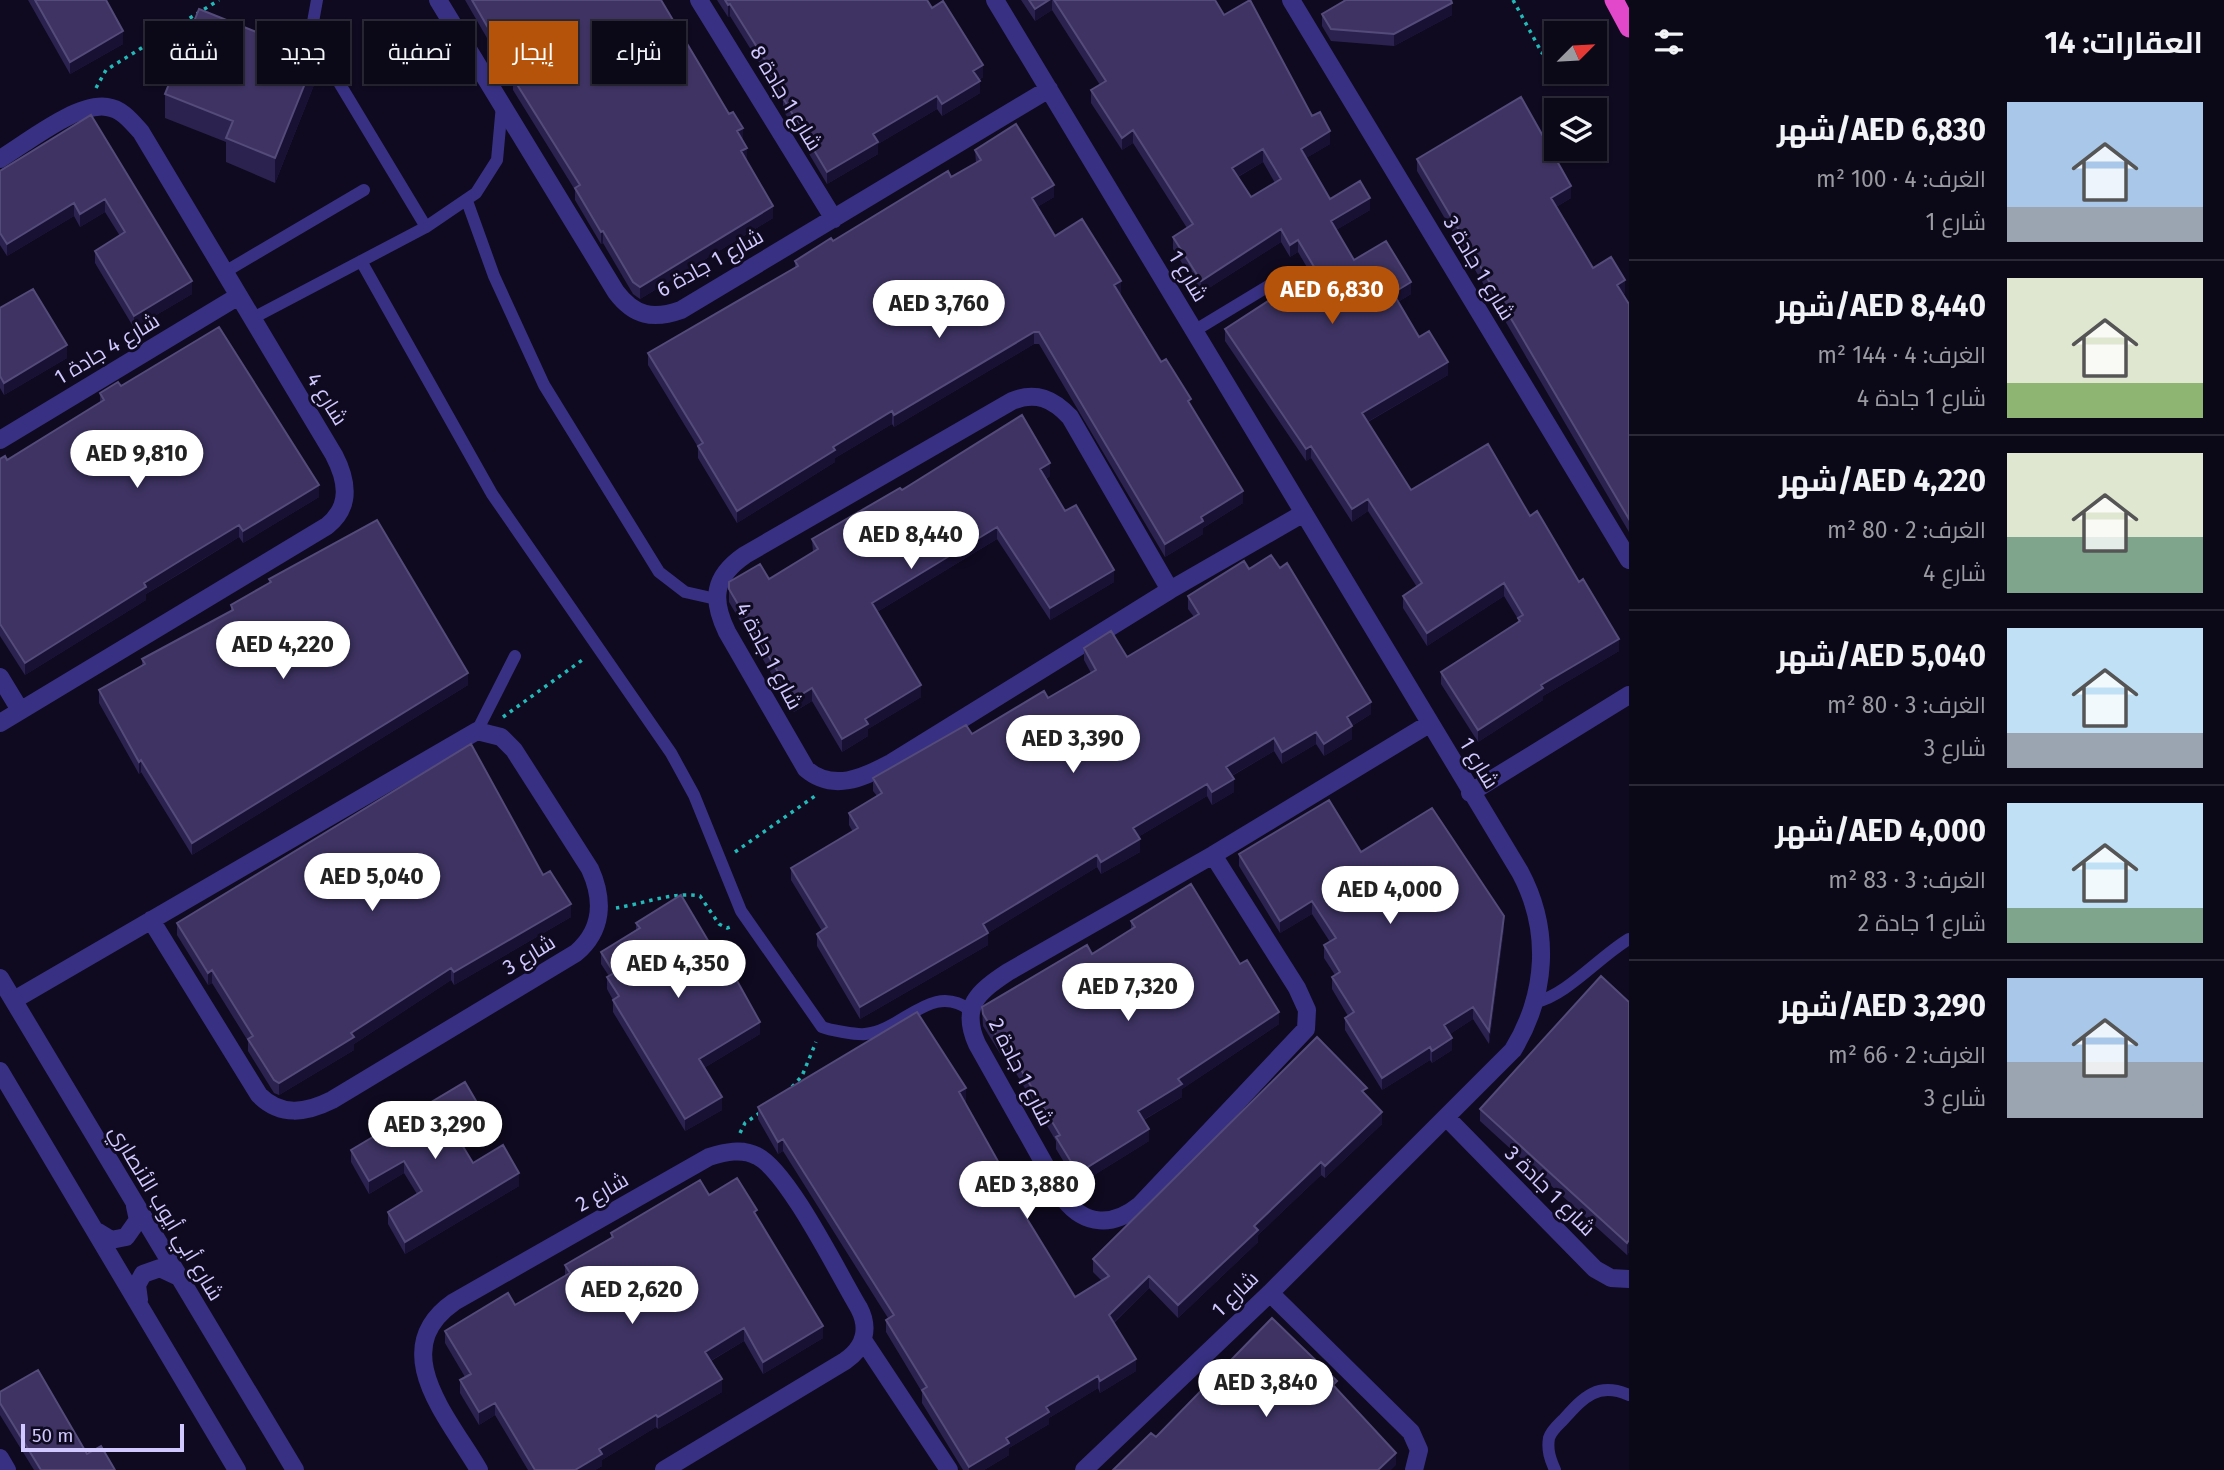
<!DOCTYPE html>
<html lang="ar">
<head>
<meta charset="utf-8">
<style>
  body { margin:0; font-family:"Fira Sans",Cairo,sans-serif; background:#191624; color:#f1f3f6; direction:rtl; height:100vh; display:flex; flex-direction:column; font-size:26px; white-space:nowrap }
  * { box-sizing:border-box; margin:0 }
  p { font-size:23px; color:#9a9aa1 }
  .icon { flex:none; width:38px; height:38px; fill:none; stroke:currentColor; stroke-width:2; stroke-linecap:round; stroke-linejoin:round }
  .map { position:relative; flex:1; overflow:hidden; direction:ltr }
  .details { display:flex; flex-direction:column; background:#0b0817; width:595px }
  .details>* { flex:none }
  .top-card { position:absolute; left:21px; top:21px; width:665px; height:63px; direction:rtl; display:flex; gap:14px }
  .needle { width:46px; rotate:66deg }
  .controls { position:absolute; left:1544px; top:21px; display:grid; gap:14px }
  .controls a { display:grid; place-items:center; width:63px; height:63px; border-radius:0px; background:#0b0817; box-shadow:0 2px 5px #0004,0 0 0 2px #2b2936; font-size:35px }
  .scale { position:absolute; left:21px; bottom:18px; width:163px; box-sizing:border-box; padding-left:7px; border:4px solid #d1c8ff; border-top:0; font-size:19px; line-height:24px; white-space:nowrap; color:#d1c8ff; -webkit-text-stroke:5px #0f0a1f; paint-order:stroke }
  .price { position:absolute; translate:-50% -60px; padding:0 16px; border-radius:24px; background:#fff; color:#222; font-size:23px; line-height:46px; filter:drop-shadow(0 2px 4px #0008) }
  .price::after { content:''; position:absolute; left:50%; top:42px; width:21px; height:16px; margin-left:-10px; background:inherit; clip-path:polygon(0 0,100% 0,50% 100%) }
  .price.selected { background:#b45309; color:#fff }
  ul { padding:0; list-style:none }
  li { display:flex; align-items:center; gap:21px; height:175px; padding:0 21px }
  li+li { border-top:2px solid #2b2936 }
  li span { display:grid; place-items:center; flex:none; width:196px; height:140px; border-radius:0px; color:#555 }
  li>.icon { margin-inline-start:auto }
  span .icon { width:84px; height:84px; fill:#fffc; stroke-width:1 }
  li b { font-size:30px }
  h2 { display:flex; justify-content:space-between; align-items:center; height:84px; padding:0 21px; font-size:30px }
  .chip { padding:0 24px; border-radius:0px; background:#0b0817; box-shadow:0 2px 5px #0004,0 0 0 2px #2b2936; font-size:24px; line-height:63px }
  .chip.selected { background:#b45309; color:#fff }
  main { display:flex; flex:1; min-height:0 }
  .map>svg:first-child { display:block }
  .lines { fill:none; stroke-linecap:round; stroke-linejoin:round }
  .path { stroke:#22b9b8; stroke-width:3.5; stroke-dasharray:3.5 5; stroke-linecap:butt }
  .service { stroke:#383183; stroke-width:12 }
  .minor { stroke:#383183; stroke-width:18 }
  .tertiary { stroke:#383183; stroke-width:18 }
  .trunk { stroke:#e249ca; stroke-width:19 }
  .wall { fill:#2c224f; fill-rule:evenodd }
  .shaded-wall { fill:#191134 }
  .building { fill:#3e3362; stroke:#554b7b; stroke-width:2; fill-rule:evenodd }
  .labels { text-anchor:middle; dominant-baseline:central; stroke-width:6; stroke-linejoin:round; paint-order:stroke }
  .street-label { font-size:21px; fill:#d1c8ff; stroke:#0f0a1f }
</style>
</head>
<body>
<main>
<section class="details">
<h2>العقارات: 14<svg class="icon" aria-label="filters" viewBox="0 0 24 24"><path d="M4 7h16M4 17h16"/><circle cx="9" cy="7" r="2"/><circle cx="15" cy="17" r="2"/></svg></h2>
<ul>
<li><span style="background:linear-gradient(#a9c7e8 75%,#9aa5b1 0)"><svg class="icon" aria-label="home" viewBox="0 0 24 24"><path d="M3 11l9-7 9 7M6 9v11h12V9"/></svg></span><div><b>AED 6,830/شهر</b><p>الغرف: 4 · 100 m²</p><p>شارع 1</p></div></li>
<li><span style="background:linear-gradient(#dfe7d0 75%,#8fb573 0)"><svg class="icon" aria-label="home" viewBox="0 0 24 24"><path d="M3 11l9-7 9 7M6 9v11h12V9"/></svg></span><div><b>AED 8,440/شهر</b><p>الغرف: 4 · 144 m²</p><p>شارع 1 جادة 4</p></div></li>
<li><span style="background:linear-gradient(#dfe7d0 60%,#7fa58c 0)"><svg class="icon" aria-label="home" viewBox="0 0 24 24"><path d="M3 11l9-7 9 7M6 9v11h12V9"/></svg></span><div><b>AED 4,220/شهر</b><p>الغرف: 2 · 80 m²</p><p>شارع 4</p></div></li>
<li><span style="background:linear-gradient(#bfe0f5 75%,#9aa5b1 0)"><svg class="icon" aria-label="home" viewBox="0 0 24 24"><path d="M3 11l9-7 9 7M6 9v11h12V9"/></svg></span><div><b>AED 5,040/شهر</b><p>الغرف: 3 · 80 m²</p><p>شارع 3</p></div></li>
<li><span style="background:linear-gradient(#bfe0f5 75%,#7fa58c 0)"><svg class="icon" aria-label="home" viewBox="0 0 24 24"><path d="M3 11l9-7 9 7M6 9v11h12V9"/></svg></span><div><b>AED 4,000/شهر</b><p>الغرف: 3 · 83 m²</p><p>شارع 1 جادة 2</p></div></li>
<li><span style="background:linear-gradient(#a9c7e8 60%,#9aa5b1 0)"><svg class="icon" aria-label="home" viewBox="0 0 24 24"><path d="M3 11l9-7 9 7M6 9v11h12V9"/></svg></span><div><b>AED 3,290/شهر</b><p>الغرف: 2 · 66 m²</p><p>شارع 3</p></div></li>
</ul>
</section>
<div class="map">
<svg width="1629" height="1470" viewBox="0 0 1629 1470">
  <rect width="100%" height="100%" fill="#0f0a1f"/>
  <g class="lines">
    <path class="path" d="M1513 0 1542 53 1556 46
      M1581 33 1604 21
      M96 88 106 70 219 0
      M503 717 585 658
      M735 852 815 796
      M616 908C642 904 675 891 700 896L719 924 727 928 733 926
      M792 1087 802 1076 816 1042
      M740 1133 745 1123 761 1112"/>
    <path class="service" d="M317 0 313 22 320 51 426 227
      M467 201 494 276 544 385 659 572 685 592 716 599
      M361 261 492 494 671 753 694 795 741 911 822 1027C829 1030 857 1035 865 1034 903 1031 931 981 970 1010
      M223 273 364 190
      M251 319 426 227 476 193 497 160 502 105
      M1194 331 1290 273
      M477 731 515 656
      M1536 1002C1567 995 1599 957 1629 939
      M1555 1470C1550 1459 1547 1450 1549 1438 1551 1431 1558 1425 1563 1420 1583 1398 1597 1381 1629 1395"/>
    <path class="minor" d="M438 0 616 292C634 316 653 320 681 310L1049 89
      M699 0 834 219
      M995 0 1520 872C1551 930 1547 994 1513 1050L1270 1293 1084 1470
      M1291 0 1629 560
      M0 159C25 144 77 102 107 107 122 109 131 121 141 132L334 455C347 480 352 506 327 526L0 723
      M0 440 237 297
      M1170 590 1070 417C1053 399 1036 391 1012 401L745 555C713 577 711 599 727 632L806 769C833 792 863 778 891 763L1170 590 1304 513
      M0 677 20 710
      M1470 793 1629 695
      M1213 855 1297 988 1307 1010 1306 1029 1140 1205C1113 1227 1085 1226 1064 1199L977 1044C960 1006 978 992 1008 972L1213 855 1429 724
      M14 1000 477 731 501 737 514 750 590 869C604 900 603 930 576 953L332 1100C306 1113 281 1117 259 1095L151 920
      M1447 1118 1595 1269 1611 1278 1629 1279
      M1270 1293 1411 1432 1419 1450 1414 1470
      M863 1340 949 1470
      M0 1458 7 1470
      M479 1470C449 1418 385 1350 454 1302L709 1157C725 1152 742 1148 757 1156 788 1171 839 1275 859 1308 870 1329 864 1348 845 1361L664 1470"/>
    <path class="tertiary" d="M0 978 295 1470
      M0 1071 237 1470
      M98 1232 111 1240 126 1237 138 1220 135 1206
      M139 1300 137 1285 143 1274 160 1268 177 1276"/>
    <path class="trunk" d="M1614 0 1629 28"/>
  </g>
  <path class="wall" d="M28 0H106L123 44 70 74Z
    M465 0H661L743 140 746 160 773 218 640 299 633 294 603 243 601 244 575 200V190L513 90V83Z
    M717 0H927L932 8 983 77 979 80 980 93 942 116 937 109 878 144V154L827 184 783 110V101L730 16 728 17Z
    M1021 0H1215L1224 15 1312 116 1330 144 1306 158 1330 199 1370 210 1336 230 1354 260 1411 294 1398 302 1419 337 1448 375 1368 422 1411 490 1530 516 1619 651 1543 696V700L1478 742 1441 684V672L1518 622V619L1504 596 1427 646 1403 608V596L1417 587 1368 511 1352 522 1311 458 1306 461 1225 341V329L1311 274 1298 252 1290 257 1281 242 1201 293 1173 249V237L1187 228 1133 143 1122 150 1091 103V90L1100 85 1052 10 1035 21ZM1263 162 1275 183 1251 197 1238 177Z
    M1343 0H1451L1452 15 1394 46 1331 41 1322 26V14L1344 1Z
    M316 80 275 183 226 162V142L165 118V94Z
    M91 115 192 294 134 328 95 263V251L120 236 105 212 80 227 74 216 7 256 0 245V171Z
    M975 150 1054 197 1037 207 1055 236 1121 293 1120 294 1191 407 1243 503 1203 528V534L1165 557 1039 344H1034L894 427 892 424 835 458V462L737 523 698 458V447L648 365V353L795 268V261L976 163Z
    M1417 159 1571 198 1556 207 1593 268 1625 293 1623 294 1629 304V532L1417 171Z
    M0 308 67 358 4 395 0 388Z
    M121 386 319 497 243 543 239 537 186 570 146 594V600L25 675 0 636V459L7 460 100 403V393Z
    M1050 476 1046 479 1065 511 1114 582 1050 620 997 539 877 612 921 697 868 729V736L842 752 812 701 794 712 729 602V582L769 579 813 552 812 539 902 490Z
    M1249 569 1371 714 1352 726V739L1324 756 1316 744 1282 764 1274 751 1232 776 1234 792 1212 805 1207 796 1138 837 1140 852 1101 874 1097 867 988 933V945L860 1019 817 946V934L822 931 791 880V868L853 832 849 825V813L877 796 873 791V778L972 734 1048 698 1091 673 1084 660V648L1127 657 1194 617 1188 609V596Z
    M269 579 468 685 192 855 141 772 139 774 99 703V690L142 666V659L231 611V605L269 583Z
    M1361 852 1504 928 1489 1044 1473 1019 1450 1034 1452 1050 1432 1063 1430 1060 1382 1090 1345 1030V1018L1348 1016 1332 989V977L1335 975 1324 958V945L1330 942 1312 914 1280 933 1239 866V854Z
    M543 875 571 917 454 985 451 980 354 1044V1050L279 1095 274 1093 248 1051V1041L212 983 208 985 177 935V923Z
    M1131 921 1279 1024 1182 1089V1097L1144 1120 1149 1141 1078 1185 1056 1149V1141L1004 1053 1001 1055 983 1026 982 1007 1092 954 1131 930Z
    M636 923 760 1034 704 1068 722 1110 685 1131 613 1012V1000L607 989V977L609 976 601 964V952L636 930Z
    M1629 1002V1252L1627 1255 1480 1121V1109Z
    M1367 1096 1382 1124 1325 1178 1321 1175 1258 1235V1242L1178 1318 1149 1288 1114 1323 1136 1371 1100 1393 1098 1388 1049 1418V1424L1009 1448V1455L984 1470H963L922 1403V1392L886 1332V1320L888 1318 783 1151 778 1154 758 1119V1107L966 1100 965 1101 1004 1181 1075 1297 1102 1281 1093 1272V1259Z
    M483 1125 459 1139 473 1163 519 1186 405 1254 388 1224V1212L417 1194 404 1173 369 1194 351 1162V1150Z
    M709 1195 757 1216 823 1338 763 1374 744 1341 711 1361 722 1392 658 1429 656 1427 602 1460V1466L595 1470H528L495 1415 479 1425 460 1393V1380L465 1377 445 1343V1331L515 1305 565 1276V1265L611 1238V1233Z
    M0 1392 87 1454 115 1470H34L0 1415Z"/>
  <path class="shaded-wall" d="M1049 0H1052V10L1035 21V9Z
    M1452 3V15L1394 46V34Z
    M730 4V16L728 17V5Z
    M123 31V44L70 74V62Z
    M316 56V80L275 183V158Z
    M983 65V77L973 83V71Z
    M980 81V93L942 116V104Z
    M937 96V109L878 144V154L827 184V172L873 134Z
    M743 128V140L737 144V131Z
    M1133 130V143L1122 150V138Z
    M1330 131V144L1301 161V149Z
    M747 148V160L741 164V151Z
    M1263 149V162L1232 180V168Z
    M1054 185V197L1032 210V198Z
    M1571 186V198L1551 210V198Z
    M1370 198V210L1331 233V221Z
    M105 199V212L80 227V214Z
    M74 203V216L7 256V244Z
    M773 206V218L640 299V287Z
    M1281 229V242L1201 293V281Z
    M603 231V243L601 244V232Z
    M1298 240V252L1290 257V245Z
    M1625 280V293L1617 297V285Z
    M192 281V294L134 328V316Z
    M1121 281V293L1114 298V285Z
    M1411 282V294L1393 305V293Z
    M1034 332V344L894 427V415Z
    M67 345V358L4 395V383Z
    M1448 362V375L1362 425V413Z
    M892 411V424L835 458V462L737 523V511L833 447Z
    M1311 446V458L1306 461V449Z
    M1050 463V476L1040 482V469Z
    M319 485V497L243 543V531Z
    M1243 491V503L1203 528V534L1165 557V544L1201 517Z
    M1368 499V511L1352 522V509Z
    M239 525V537L146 594V600L25 675V663L144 583Z
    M997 527V539L872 615V603Z
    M1114 570V582L1050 620V608Z
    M1504 583V596L1427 646V633Z
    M1619 639V651L1543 696V700L1478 742V730L1541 685Z
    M468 673V685L192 855V843Z
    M921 685V697L868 729V736L842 752V739L865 719Z
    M812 688V701L794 712V699Z
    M1371 702V714L1347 729V717Z
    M1352 726V739L1324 756V744Z
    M1316 732V744L1282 764V752Z
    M1274 738V751L1226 779V767Z
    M141 760V772L139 774V762Z
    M1234 779V792L1212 805V792Z
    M1207 784V796L1133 840V828Z
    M1140 839V852L1101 874V862Z
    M1097 855V867L988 933V945L860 1019V1007L983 924Z
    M1312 901V914L1280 933V921Z
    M571 904V917L454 985V972Z
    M1504 916V928L1489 1044V1031Z
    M451 968V980L354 1044V1050L279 1095V1083L351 1033Z
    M212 970V983L208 985V973Z
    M1473 1007V1019L1444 1038V1025Z
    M1279 1012V1024L1182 1089V1097L1138 1123V1111L1178 1079Z
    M760 1022V1034L699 1071V1059Z
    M1452 1038V1050L1432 1063V1051Z
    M1004 1041V1053L1001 1055V1043Z
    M1430 1047V1060L1382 1090V1078Z
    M966 1088V1100L959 1104V1092Z
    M722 1097V1110L685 1131V1119Z
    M1382 1112V1124L1325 1178V1166Z
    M483 1113V1125L453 1143V1130Z
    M1149 1129V1141L1078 1185V1173Z
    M783 1139V1151L778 1154V1142Z
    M404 1161V1173L369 1194V1181Z
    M1321 1162V1175L1258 1235V1242L1178 1318V1305L1254 1226Z
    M519 1173V1186L405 1254V1242Z
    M1629 1240V1252L1627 1255V1243Z
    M1149 1276V1288L1109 1327V1315Z
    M823 1326V1338L763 1374V1362Z
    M744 1328V1341L705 1364V1352Z
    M1136 1359V1371L1100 1393V1381Z
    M1098 1376V1388L1049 1418V1424L1009 1448V1455L984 1470H969V1467L1046 1407Z
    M722 1379V1392L658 1429V1417Z
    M495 1403V1415L479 1425V1412Z
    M656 1415V1427L602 1460V1466L595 1470H575L599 1449Z
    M1396 1453V1465L1391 1470H1378Z"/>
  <path class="building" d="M35 0H106L123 31 70 62Z
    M472 0H661L729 114 733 112 743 128 737 131 747 148 741 151 773 206 640 287 633 282 603 231 601 232 575 188 580 185 513 78 516 76Z
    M725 0H927L932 8 943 1 983 65 973 71 980 81 942 104 937 96 873 134 878 142 827 172 783 98 787 95 730 4 728 5Z
    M1029 0H1049L1035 9Z
    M1054 0H1215L1224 15 1250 0 1312 116 1320 112 1330 131 1301 149 1330 199 1360 181 1370 198 1331 221 1354 260 1386 241 1411 282 1393 293 1419 337 1429 331 1448 362 1362 413 1411 490 1488 444 1530 516 1537 511 1579 582 1583 579 1619 639 1541 685 1543 688 1478 730 1441 672 1520 621 1518 618 1523 615 1504 583 1427 633 1403 596 1422 583 1368 499 1352 509 1311 446 1306 449 1225 329 1316 270 1298 240 1290 245 1281 229 1201 281 1173 237 1193 224 1133 130 1122 138 1091 90 1106 81ZM1263 149 1281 179 1251 197 1232 168Z
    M1346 0H1451L1452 3 1394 34 1331 29 1322 14Z
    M199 9 316 56 275 158 226 138 233 121 165 94Z
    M1521 97 1571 186 1551 198 1593 268 1611 257 1625 280 1617 285 1629 304V519L1417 159Z
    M91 115 192 281 134 316 95 251 125 232 105 199 80 214 74 203 7 244 0 233V171Z
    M1016 124 1054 185 1032 198 1055 236 1082 219 1121 281 1114 285 1161 362 1166 359 1191 399 1188 401 1243 491 1201 517 1203 521 1165 544 1039 332H1034L894 415 892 411 833 447 835 450 737 511 698 446 703 443 648 353 798 266 795 261 831 238 833 241 948 171 951 177 981 160 975 150Z
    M33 289 67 345 4 383 0 376V308Z
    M219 327 319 485 243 531 239 525 186 557 144 583 146 587 25 663 0 624V459L5 456 7 460 104 400 100 393 118 382 121 386Z
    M1022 415 1050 463 1040 469 1065 511 1076 505 1114 570 1050 608 997 527 872 603 921 685 865 719 868 724 842 739 812 688 794 699 729 589V582L760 564 769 579 818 549 812 539 900 488 902 490Z
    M377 520 468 673 192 843 141 760 139 762 99 690 145 664 142 659 233 610 231 605 271 582 269 579Z
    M1271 555 1280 568 1287 563 1371 702 1347 717 1352 726 1324 744 1316 732 1282 752 1274 738 1226 767 1234 779 1212 792 1207 784 1133 828 1140 839 1101 862 1097 855 983 924 988 933 860 1007 817 934 827 927 791 868 858 828 849 813 882 793 873 778 966 725 972 734 1044 691 1048 698 1096 670 1084 648 1111 631 1127 657 1199 614 1188 596 1244 561 1249 569Z
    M471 744 543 875 550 871 571 904 454 972 451 968 351 1033 354 1037 279 1083 274 1080 248 1039 253 1036 212 970 208 973 177 923Z
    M1329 800 1361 852 1432 808 1504 916 1489 1031 1473 1007 1444 1025 1452 1038 1432 1051 1430 1047 1382 1078 1345 1018 1354 1012 1332 977 1340 972 1324 945 1336 938 1312 901 1280 921 1239 854Z
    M1191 884 1240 964 1247 960 1279 1012 1178 1079 1182 1084 1138 1111 1149 1129 1078 1173 1056 1137 1060 1135 1004 1041 1001 1043 983 1014 982 1007 1087 945 1092 954 1135 927 1131 921Z
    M681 895 716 954 721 952 760 1022 699 1059 722 1097 685 1119 613 1000 619 996 607 977 614 973 601 952 640 928 636 923Z
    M1601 976 1629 1002V1240L1627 1243 1480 1109Z
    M917 1012 966 1088 959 1092 1004 1172 1000 1175 1075 1297 1109 1276 1093 1259 1317 1037 1367 1088 1362 1091 1382 1112 1325 1166 1321 1162 1254 1226 1258 1230 1178 1305 1149 1276 1109 1315 1136 1359 1100 1381 1098 1376 1046 1407 1049 1412 1006 1438 1009 1443 969 1467 922 1390 927 1387 886 1320 894 1315 783 1139 778 1142 758 1107Z
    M465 1082 483 1113 453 1130 473 1163 503 1145 519 1173 405 1242 388 1212 422 1191 404 1161 369 1181 351 1150Z
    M737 1178 757 1210 754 1212 823 1326 763 1362 744 1328 705 1352 722 1379 658 1417 656 1415 599 1449 602 1454 575 1470H535L495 1403 479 1412 460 1380 471 1374 445 1331 508 1293 515 1305 570 1273 565 1265 613 1237 611 1233 700 1180 709 1195Z
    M1272 1318 1337 1381 1333 1385 1396 1453 1378 1470H1113L1151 1433 1156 1437Z
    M38 1370 87 1454 101 1446 115 1470H41L0 1403V1392Z"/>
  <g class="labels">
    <g class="street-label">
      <text transform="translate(786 98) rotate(59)">شارع 1 جادة 8</text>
      <text transform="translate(710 263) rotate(-29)">شارع 1 جادة 6</text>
      <text transform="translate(1479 268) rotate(59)">شارع 1 جادة 3</text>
      <text transform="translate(1188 276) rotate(59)">شارع 1</text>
      <text transform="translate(107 349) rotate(-31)">شارع 4 جادة 1</text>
      <text transform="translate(327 399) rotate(58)">شارع 4</text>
      <text transform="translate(769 656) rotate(62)">شارع 1 جادة 4</text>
      <text transform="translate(1479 763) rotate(59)">شارع 1</text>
      <text transform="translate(529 955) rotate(-31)">شارع 3</text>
      <text transform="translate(1021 1072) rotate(63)">شارع 1 جادة 2</text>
      <text transform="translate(1550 1191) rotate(45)">شارع 1 جادة 3</text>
      <text transform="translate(602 1192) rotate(-30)">شارع 2</text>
      <text transform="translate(166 1213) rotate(59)">شارع أبي أيوب الأنصاري</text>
      <text transform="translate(1235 1294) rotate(-44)">شارع 1</text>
    </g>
  </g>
</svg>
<div class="controls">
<a><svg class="needle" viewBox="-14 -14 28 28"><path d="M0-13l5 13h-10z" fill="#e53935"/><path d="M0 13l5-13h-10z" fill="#9a9aa1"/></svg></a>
<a><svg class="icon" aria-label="layers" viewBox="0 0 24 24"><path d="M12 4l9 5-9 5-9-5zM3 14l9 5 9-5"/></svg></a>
</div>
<div class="scale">50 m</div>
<b class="price selected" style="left:1332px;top:326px">AED 6,830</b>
<b class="price" style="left:939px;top:340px">AED 3,760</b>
<b class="price" style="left:137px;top:490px">AED 9,810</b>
<b class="price" style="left:911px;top:571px">AED 8,440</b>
<b class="price" style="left:283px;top:681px">AED 4,220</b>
<b class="price" style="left:1073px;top:775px">AED 3,390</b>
<b class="price" style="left:372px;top:913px">AED 5,040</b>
<b class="price" style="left:1390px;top:926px">AED 4,000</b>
<b class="price" style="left:678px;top:1000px">AED 4,350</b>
<b class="price" style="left:1128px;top:1023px">AED 7,320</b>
<b class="price" style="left:435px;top:1161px">AED 3,290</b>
<b class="price" style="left:1027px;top:1221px">AED 3,880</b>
<b class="price" style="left:632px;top:1326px">AED 2,620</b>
<b class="price" style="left:1266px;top:1419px">AED 3,840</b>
<div class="top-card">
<a class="chip">شراء</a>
<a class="chip selected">إيجار</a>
<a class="chip">تصفية</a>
<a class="chip">جديد</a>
<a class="chip">شقة</a>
</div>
</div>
</main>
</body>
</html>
